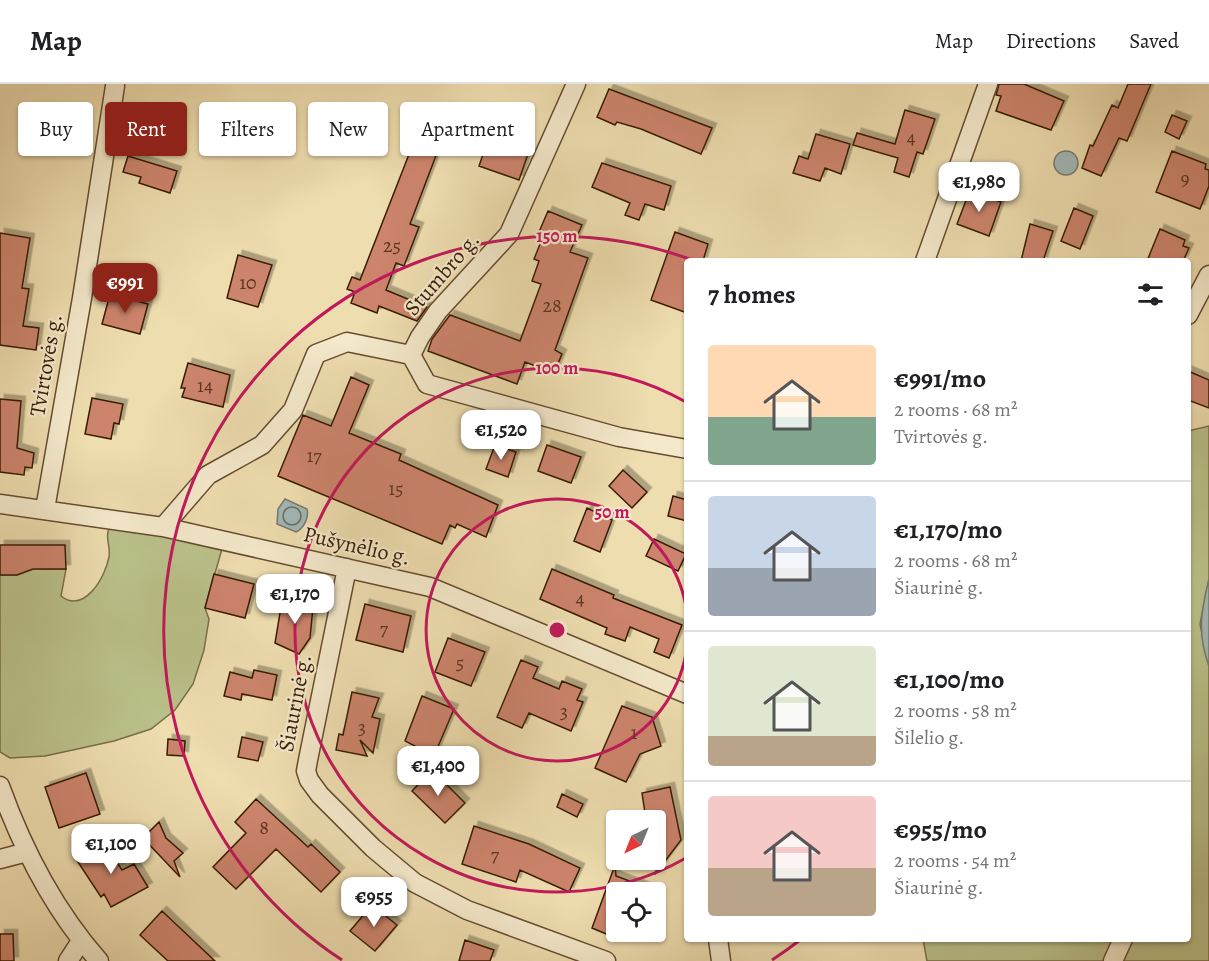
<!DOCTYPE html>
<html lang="en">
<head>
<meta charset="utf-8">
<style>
  body { margin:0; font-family:Alegreya,serif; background:#f2f2f2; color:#202124; height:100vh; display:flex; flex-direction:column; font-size:22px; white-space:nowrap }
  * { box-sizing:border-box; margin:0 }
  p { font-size:20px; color:#757577 }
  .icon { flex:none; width:33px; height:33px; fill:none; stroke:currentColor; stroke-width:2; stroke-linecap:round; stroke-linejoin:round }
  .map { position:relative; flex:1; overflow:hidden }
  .drawer { position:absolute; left:684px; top:174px; width:507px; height:684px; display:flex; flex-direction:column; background:#fff; border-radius:6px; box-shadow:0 2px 4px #0004 }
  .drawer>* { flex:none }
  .banner { position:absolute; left:18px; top:18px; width:570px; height:54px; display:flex; gap:12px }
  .needle { width:39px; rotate:223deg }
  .tools { position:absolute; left:606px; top:726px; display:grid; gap:12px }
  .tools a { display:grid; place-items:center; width:60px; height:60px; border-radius:6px; background:#fff; box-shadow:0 2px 4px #0004; font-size:30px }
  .price { position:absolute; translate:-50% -51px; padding:0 14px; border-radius:12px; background:#fff; color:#222; font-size:20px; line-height:39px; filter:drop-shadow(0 2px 3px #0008) }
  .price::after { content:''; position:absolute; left:50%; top:36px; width:18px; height:14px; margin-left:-9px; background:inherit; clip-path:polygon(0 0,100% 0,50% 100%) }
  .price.selected { background:#8f2418; color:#fff }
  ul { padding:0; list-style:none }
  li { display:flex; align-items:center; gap:18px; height:150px; padding:0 24px }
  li+li { border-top:2px solid #e0e0e0 }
  li span { display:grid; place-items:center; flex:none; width:168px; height:120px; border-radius:6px; color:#555 }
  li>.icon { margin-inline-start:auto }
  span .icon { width:72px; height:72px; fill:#fffc; stroke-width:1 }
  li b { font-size:26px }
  h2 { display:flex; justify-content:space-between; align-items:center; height:72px; padding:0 24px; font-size:26px }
  .chip { padding:0 21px; border-radius:6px; background:#fff; box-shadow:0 2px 4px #0004; font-size:21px; line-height:54px }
  .chip.selected { background:#8f2418; color:#fff }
  header { display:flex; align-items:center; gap:36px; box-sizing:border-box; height:84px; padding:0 30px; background:#fff; border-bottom:2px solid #e0e0e0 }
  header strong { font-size:28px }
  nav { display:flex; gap:33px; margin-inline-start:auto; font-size:21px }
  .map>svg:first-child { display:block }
  .green { fill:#bac089; stroke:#7a6e48; stroke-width:1.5 }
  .water { fill:#a1b8b7; stroke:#777a70; stroke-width:1.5 }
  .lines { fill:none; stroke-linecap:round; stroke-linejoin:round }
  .shore { stroke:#6d6a5e; stroke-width:1.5 }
  .building { fill:#cc846c; stroke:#391c06; stroke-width:1.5; filter:url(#shadow) }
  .minor-casing { stroke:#664c30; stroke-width:21 }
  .minor { stroke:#f4e9cb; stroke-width:18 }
  .ring { fill:none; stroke:#c2185b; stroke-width:3 }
  .labels { text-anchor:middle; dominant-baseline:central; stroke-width:4.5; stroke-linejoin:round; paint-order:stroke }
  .number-label { font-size:20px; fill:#5e3620 }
  .street-label { font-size:22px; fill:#391c06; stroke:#f4e9cb }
  .centre { fill:#c2185b; stroke:#f4e9cb; stroke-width:3 }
  .ring-label { font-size:18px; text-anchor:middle; font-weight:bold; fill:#c2185b; stroke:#f4e9cb; stroke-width:4.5; stroke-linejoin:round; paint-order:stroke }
</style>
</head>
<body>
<header>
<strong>Map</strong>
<nav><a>Map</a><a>Directions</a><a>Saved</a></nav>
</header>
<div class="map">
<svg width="1209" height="877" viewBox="0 0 1209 877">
  <defs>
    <filter id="shadow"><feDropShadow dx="4.5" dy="-4.5" stdDeviation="0" flood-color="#0004"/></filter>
  </defs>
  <rect width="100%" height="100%" fill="#eeddaf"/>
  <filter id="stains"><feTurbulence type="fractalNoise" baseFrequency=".00333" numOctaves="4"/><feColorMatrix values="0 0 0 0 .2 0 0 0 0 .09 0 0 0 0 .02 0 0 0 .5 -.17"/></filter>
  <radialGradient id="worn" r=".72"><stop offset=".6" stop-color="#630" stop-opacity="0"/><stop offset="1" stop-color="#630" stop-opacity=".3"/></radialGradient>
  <path class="green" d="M1209 342V495L1200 540 1209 582V877H927L923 855H1188V347Z
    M110 442 224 458 205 524 209 535 204 566 193 600 175 626 151 645 114 657 45 672 10 674 0 668V491H17L33 485H66L61 512C84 530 105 494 109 473 111 461 104 454 110 442Z"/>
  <path class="water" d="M1054 79a12 12 0 1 1 24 0a12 12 0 1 1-24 0Z
    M285 415 307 425C309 434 304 444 296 448L277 440 278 425Z
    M1209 495V582C1197 550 1201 527 1209 495Z"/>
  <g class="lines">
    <path class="shore" d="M283 432a9 9 0 1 1 18 0a9 9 0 1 1-18 0Z"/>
  </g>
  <path class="building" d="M999 0H1024L1064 17 1051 46 996 27 1001 12 996 11Z
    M1128 0H1151L1127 57 1119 54 1101 92 1082 84 1090 61 1093 62 1112 21 1118 24Z
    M609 5 712 44 701 70 641 45 617 38 615 41 597 33Z
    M905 26 935 35 923 70 917 68 909 93 894 88 898 74 853 61 857 49 895 60Z
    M1172 31 1187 37 1179 55 1165 48Z
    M816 50 850 60 841 90 825 84 820 97 793 89 799 72 808 75Z
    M489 53 529 67 519 96 479 82Z
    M413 60 437 69 410 140 419 143 404 182 396 179 386 206 427 223 417 237 379 222 377 229 351 219 355 208 347 205 352 193 360 196Z
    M1172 67 1206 80 1205 85 1209 86V102L1200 125 1156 108Z
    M128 72 177 87 170 109 139 99 141 93 123 88Z
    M602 79 671 102 664 126 645 120 639 136 625 131 630 119 592 103Z
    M970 106 1001 118 989 152 957 140Z
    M1074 124 1093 132 1080 165 1061 157Z
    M548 127 582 141 570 168 588 174 555 266 562 270 554 289 525 278 517 300 428 267 432 255 450 231 520 257 541 200 532 197 539 177 534 175 544 150 539 148Z
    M1030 140 1053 147 1043 177H1021Z
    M1160 145 1185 156 1183 162 1189 164 1183 177H1147Z
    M675 148 708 160 703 177H687V229L651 216Z
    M0 149 30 154 22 204 29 205 23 242 39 244 36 266 0 261Z
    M238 171 272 181 258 223 227 214Z
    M110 210 148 220 140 250 102 240Z
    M188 279 230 291 223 323 182 313 185 304H181Z
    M1188 287 1209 296V324L1188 316Z
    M351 293 369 301 349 349 401 370 399 376 498 421 486 453 457 440 455 444 450 441 442 460 278 392 303 331 331 342Z
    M92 314 123 320 119 340 114 339 111 355 85 350Z
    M0 315 21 317 17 364 34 369 32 384 25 383 24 391 0 388Z
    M495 361 516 368 508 393 486 385Z
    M547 361 581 373 571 399 538 387Z
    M623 386 647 408 632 424 609 402Z
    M673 412 687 416V437L668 432Z
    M587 424 612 436 600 468 574 457Z
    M654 455 686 470 678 487 646 472Z
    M0 461H65L66 485H33L17 491H0Z
    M552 485 614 511 613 514 682 541 669 574 654 568 659 555 630 543 625 557 605 550 607 544 540 515Z
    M214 490 254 500 245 534 205 524Z
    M282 517H310L313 523 310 554 299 570 275 559Z
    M365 520 411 532 403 568 356 556Z
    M448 554 485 568 471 602 435 588Z
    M521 576 538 583 533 594 559 605 562 597 582 605 577 616 583 618 571 647 529 629 522 644 497 633Z
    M254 586 277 591 272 616 242 610 241 616 224 612 230 588 252 594Z
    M352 608 379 614 372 633 380 635 373 669 360 656 367 672 336 666 339 650 343 651Z
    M422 612 454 625 434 672 405 657Z
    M622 622 652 633 661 662 640 670 626 698 595 684Z
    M242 653 263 658 258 677 238 673Z
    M168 655 185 657 184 672 167 671Z
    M432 686 465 719 445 739 412 707Z
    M86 689 100 730 59 744 45 703Z
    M670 703 681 756 656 789V736H646L642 709Z
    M562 710 583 720 577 733 557 723Z
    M256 715 308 763 311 760 340 788 321 808 276 765 236 805 213 783 246 749 235 738Z
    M159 738 166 754 183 769 174 777 180 793 143 754Z
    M474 742 529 760 580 784 569 808 520 786 516 798 462 780Z
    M103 757 122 786 134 780 148 803 111 823 104 810 101 813 76 775Z
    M615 781 616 792 656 807 616 808V854L592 844Z
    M372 821 397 841 375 867 350 847Z
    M162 827 215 877H168L140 851Z
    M0 850H13L14 877H0Z
    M465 856 494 866 490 877H459Z"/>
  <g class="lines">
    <defs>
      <path id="minor" d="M925 177 988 0
        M1188 231 1209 191
        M411 271 427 300 619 353 687 365
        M0 420 163 443 430 503 687 610
        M45 425 82 214 115 2
        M163 443 208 391 262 361 293 326 316 270 347 258 411 271 420 253 438 227 509 150 576 0
        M347 484 308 676 306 687 309 696 320 711 373 764 415 799 467 826 606 877
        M0 702C23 766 54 826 99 877
        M0 775 27 768
        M718 855 721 877
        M68 877 81 857
        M1113 877 1123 855"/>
    </defs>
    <use href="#minor" class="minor-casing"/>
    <use href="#minor" class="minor"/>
  </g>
  <g class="ring">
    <path d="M687 563A131 131 0 1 1 687 529"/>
    <path d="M686 774A262 262 0 1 1 686 318"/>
    <path d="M800 856A394 394 0 0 1 772 876M342 876A394 394 0 0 1 695 177"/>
  </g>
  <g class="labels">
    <g class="number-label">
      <text x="911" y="53">4</text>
      <text x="1185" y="94">9</text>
      <text x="392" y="161">25</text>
      <text x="248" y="198">10</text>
      <text x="552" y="221">28</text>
      <text x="205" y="301">14</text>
      <text x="314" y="371">17</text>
      <text x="396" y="404">15</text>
      <text x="580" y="514">4</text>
      <text x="384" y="544">7</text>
      <text x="460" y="578">5</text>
      <text x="564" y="627">3</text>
      <text x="362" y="643">3</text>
      <text x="634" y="648">1</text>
      <text x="264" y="743">8</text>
      <text x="495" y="770">7</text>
    </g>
    <g class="street-label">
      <text transform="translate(442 190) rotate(-49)">Stumbro g.</text>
      <text transform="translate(46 281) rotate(-80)">Tvirtovės g.</text>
      <text transform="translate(357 462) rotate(13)">Pušynėlio g.</text>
      <text transform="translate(295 619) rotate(-79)">Šiaurinė g.</text>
    </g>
  </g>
  <circle cx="557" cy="546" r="9" class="centre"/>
  <g class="ring-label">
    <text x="557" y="158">150 m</text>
    <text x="557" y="290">100 m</text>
    <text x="612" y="434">50 m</text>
  </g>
  <rect width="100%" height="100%" filter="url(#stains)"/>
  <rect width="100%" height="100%" fill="url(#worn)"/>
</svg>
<div class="tools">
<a><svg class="needle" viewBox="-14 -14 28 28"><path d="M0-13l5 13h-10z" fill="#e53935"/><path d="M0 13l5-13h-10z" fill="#757577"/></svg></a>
<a><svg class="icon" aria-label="locate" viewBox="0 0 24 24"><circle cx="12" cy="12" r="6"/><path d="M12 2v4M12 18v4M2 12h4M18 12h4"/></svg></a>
</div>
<b class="price" style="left:979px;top:129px">€1,980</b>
<b class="price selected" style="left:125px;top:230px">€991</b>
<b class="price" style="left:501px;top:377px">€1,520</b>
<b class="price" style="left:295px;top:541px">€1,170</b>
<b class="price" style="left:438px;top:713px">€1,400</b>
<b class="price" style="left:111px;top:791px">€1,100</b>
<b class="price" style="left:374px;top:844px">€955</b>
<div class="banner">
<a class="chip">Buy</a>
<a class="chip selected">Rent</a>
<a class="chip">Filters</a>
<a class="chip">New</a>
<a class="chip">Apartment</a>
</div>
<section class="drawer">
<h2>7 homes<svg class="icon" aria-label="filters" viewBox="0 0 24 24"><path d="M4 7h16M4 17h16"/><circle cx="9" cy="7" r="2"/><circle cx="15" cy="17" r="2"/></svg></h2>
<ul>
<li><span style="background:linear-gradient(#ffd9b3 60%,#7fa58c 0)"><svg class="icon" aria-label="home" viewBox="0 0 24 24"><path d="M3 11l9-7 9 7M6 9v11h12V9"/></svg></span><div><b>€991/mo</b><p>2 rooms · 68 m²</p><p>Tvirtovės g.</p></div></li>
<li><span style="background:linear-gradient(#c9d6e8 60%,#9aa5b1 0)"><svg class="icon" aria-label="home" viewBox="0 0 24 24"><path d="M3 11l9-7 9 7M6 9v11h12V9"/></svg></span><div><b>€1,170/mo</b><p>2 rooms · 68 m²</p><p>Šiaurinė g.</p></div></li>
<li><span style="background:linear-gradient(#dfe7d0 75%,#b9a48a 0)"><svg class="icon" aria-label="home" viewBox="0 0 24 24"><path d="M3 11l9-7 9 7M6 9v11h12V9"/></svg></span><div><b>€1,100/mo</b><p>2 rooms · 58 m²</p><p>Šilelio g.</p></div></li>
<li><span style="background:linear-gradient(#f6c9c9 60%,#b9a48a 0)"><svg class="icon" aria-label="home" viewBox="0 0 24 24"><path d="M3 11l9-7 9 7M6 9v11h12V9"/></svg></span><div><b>€955/mo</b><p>2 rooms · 54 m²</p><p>Šiaurinė g.</p></div></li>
</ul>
</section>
</div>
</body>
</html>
